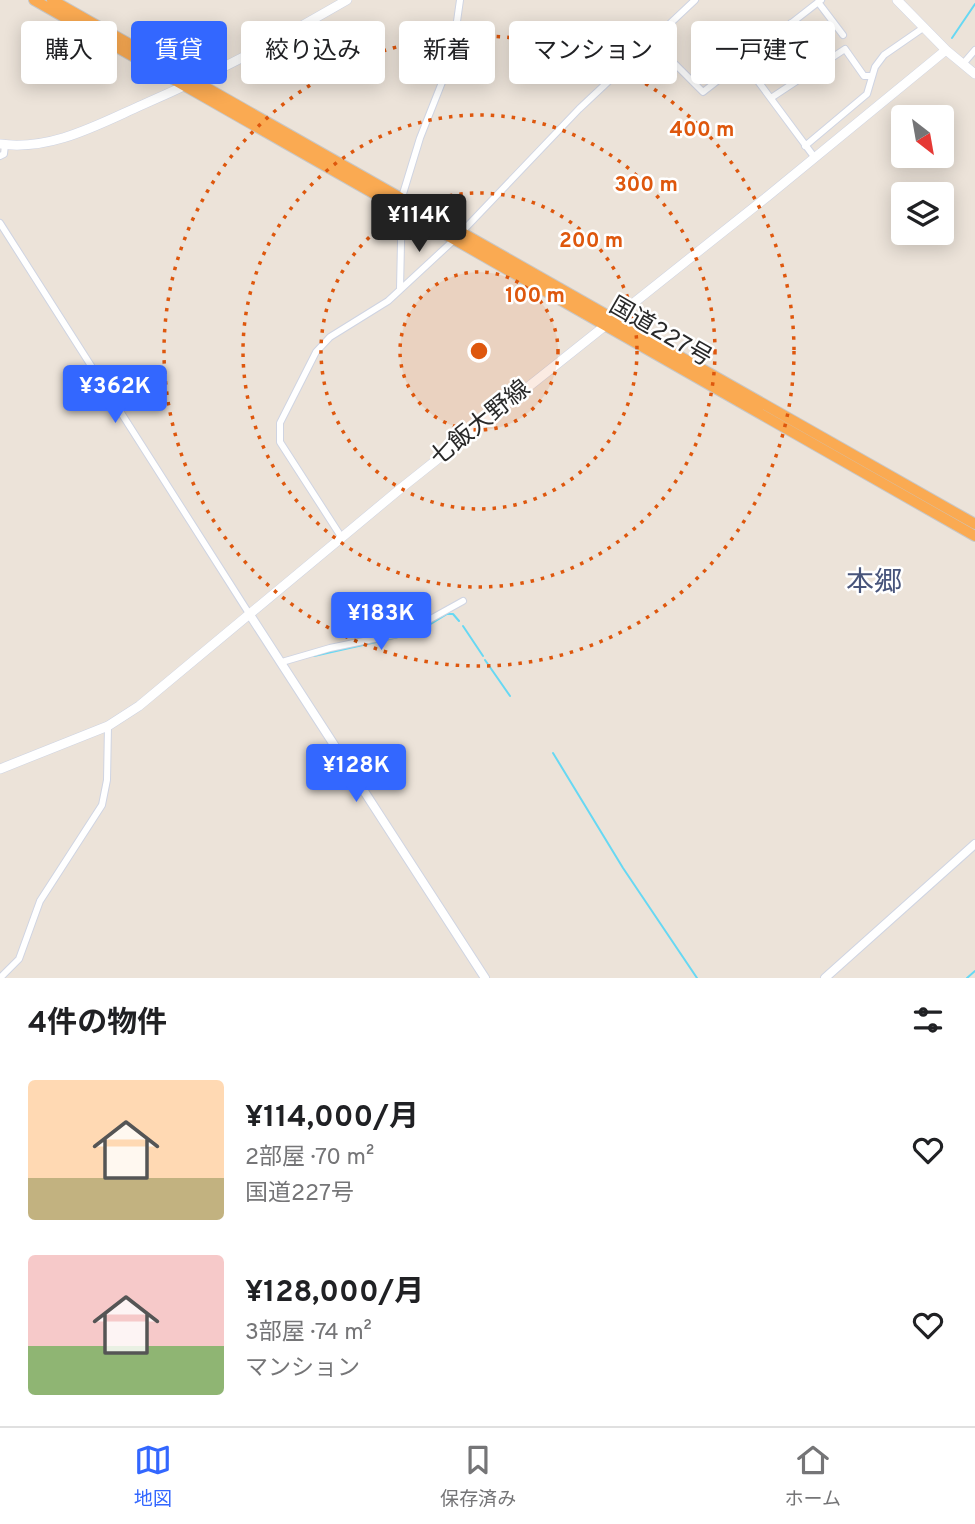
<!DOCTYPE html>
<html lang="ja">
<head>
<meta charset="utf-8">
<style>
  body { margin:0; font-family:Overpass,"Noto Sans JP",sans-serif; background:#f2f2f2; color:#202124; height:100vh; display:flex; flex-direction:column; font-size:26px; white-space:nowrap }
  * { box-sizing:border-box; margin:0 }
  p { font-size:23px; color:#757577 }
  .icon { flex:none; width:38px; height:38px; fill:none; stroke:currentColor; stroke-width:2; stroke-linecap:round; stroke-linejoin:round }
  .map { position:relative; height:978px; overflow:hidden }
  .side { display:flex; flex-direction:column; background:#fff; flex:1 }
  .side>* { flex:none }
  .top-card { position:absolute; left:21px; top:21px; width:934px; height:63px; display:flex; gap:14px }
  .needle { width:46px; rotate:149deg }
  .fabs { position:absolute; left:891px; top:105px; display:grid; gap:14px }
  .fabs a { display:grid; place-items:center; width:63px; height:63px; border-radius:7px; background:#fff; box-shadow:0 4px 18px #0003; font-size:35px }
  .price { position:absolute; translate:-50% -60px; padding:0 16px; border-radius:7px; background:#3367ff; color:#fff; font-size:23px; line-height:46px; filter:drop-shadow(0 2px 4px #0008) }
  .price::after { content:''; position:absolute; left:50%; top:42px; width:21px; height:16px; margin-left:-10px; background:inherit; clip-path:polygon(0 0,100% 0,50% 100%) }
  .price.on { background:#222; color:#fff }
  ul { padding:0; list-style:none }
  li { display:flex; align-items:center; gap:21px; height:175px; padding:0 28px }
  li span { display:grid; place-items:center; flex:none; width:196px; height:140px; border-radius:7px; color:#555 }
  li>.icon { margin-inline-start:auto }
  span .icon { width:84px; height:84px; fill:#fffc; stroke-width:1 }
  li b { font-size:30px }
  h2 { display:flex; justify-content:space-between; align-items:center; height:84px; padding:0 28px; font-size:30px }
  .chip { padding:0 24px; border-radius:7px; background:#fff; box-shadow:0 4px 18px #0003; font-size:24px; line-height:63px }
  .chip.on { background:#3367ff; color:#fff }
  .dock { display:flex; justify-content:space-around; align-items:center; height:98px; border-top:2px solid #e0e0e0; background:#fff; font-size:19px; color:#757577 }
  .dock a { display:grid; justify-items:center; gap:4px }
  .dock .on { color:#3367ff }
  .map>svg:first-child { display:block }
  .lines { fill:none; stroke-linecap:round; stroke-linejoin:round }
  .stream { stroke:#67d8f3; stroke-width:2 }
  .minor-casing { stroke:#cfd4e2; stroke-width:8 }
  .tertiary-casing { stroke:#cfd4e2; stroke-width:10 }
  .secondary-casing { stroke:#cfd4e2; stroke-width:10 }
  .trunk-casing { stroke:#c7c7c7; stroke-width:12 }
  .minor { stroke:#fff; stroke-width:6 }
  .tertiary { stroke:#fff; stroke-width:8 }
  .secondary { stroke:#fff; stroke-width:9 }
  .trunk { stroke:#faaa52; stroke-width:10 }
  .ring { fill:none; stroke:#de570d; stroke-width:3.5; stroke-dasharray:3.5 7 }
  .labels { text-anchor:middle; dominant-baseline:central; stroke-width:5; stroke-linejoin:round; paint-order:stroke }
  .street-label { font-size:24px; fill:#292929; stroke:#fff }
  .quarter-label { font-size:28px; fill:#47547b; stroke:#fff }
  .centre { fill:#de570d; stroke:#fff; stroke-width:3.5 }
  .ring-label { font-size:21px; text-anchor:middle; font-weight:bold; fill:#de570d; stroke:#fff; stroke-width:5; stroke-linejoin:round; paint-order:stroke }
</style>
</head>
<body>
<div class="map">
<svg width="975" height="978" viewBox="0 0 975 978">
  <rect width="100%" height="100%" fill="#ece3d9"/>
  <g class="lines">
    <path class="stream" d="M952 38 975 4
      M463 626 483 656
      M314 656 416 633 447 614H453L459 621
      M485 660 510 696
      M553 753 623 868 697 978
      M967 978 975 971"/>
    <defs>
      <path id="minor" d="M818 2 843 35
        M791 23 821 64
        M651 40 703 92 821 0
        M743 61 815 158
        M963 64 975 50
        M760 81 807 45
        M771 98 845 49 864 76H872
        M805 146 867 94 875 67 884 55 923 28
        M0 156 4 154 5 145
        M0 223 250 615
        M400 289 402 197 420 138 452 57 460 0
        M342 538 280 442V423L316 352 330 337 388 301 455 239 579 109 695 0
        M282 662 330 648 407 632 463 601
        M0 978 19 959 40 901 102 805 107 780 108 726"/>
      <path id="tertiary" d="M250 615 485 978
        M825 978 975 844"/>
      <path id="secondary" d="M897 0 946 50 975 74
        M0 144C51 151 97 125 142 105 213 74 281 39 347 0
        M0 769 108 726 139 706 400 489 768 196 946 50"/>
      <path id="trunk" d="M34 0 975 536
        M52 0 975 524"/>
    </defs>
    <use href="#minor" class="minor-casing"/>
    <use href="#tertiary" class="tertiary-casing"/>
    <use href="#secondary" class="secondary-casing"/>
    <use href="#trunk" class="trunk-casing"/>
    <use href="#minor" class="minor"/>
    <use href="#tertiary" class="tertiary"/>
    <use href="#secondary" class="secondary"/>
    <use href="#trunk" class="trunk"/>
  </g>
  <circle cx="479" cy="351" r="79" fill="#de570d" fill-opacity=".12"/>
  <g class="ring">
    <circle cx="479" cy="351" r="79"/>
    <circle cx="479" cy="351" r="158"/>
    <circle cx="479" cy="351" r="236"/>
    <circle cx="479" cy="351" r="315"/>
  </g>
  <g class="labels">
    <g class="street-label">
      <text transform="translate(660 333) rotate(30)">国道227号</text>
      <text transform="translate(481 424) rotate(-39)">七飯大野線</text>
    </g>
    <g class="quarter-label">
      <text x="874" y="584">本郷</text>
    </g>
  </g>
  <circle cx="479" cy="351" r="10" class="centre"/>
  <g class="ring-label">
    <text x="702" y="136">400 m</text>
    <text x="646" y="191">300 m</text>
    <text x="591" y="247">200 m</text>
    <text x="535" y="302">100 m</text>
  </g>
</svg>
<div class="fabs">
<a><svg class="needle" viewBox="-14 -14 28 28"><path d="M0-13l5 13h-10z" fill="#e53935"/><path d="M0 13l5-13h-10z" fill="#757577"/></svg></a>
<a><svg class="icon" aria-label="layers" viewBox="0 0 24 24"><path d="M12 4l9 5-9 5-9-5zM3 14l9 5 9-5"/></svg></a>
</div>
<b class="price on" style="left:419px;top:254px">¥114K</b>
<b class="price" style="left:115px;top:425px">¥362K</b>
<b class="price" style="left:381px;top:652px">¥183K</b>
<b class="price" style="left:356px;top:804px">¥128K</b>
<div class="top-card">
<a class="chip">購入</a>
<a class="chip on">賃貸</a>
<a class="chip">絞り込み</a>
<a class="chip">新着</a>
<a class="chip">マンション</a>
<a class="chip">一戸建て</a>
</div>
</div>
<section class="side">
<h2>4件の物件<svg class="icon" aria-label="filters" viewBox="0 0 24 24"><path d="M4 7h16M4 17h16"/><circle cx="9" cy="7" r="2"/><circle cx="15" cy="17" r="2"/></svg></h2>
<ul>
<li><span style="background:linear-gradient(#ffd9b3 70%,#c2b280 0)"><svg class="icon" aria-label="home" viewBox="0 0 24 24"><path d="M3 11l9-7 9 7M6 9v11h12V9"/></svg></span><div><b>¥114,000/月</b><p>2部屋 · 70 m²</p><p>国道227号</p></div><svg class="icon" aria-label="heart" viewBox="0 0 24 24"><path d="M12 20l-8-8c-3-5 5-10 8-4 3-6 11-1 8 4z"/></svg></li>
<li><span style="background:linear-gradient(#f6c9c9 65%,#8fb573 0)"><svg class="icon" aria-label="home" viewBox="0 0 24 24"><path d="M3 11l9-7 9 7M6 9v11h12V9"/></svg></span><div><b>¥128,000/月</b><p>3部屋 · 74 m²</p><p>マンション</p></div><svg class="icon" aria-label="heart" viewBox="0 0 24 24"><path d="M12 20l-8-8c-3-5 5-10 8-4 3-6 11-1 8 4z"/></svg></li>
</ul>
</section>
<nav class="dock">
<a class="on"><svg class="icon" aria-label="map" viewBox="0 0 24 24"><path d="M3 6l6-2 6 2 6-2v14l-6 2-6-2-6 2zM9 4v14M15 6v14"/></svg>地図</a>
<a><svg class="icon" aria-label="saved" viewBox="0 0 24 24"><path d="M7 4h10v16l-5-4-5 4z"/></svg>保存済み</a>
<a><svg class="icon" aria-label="home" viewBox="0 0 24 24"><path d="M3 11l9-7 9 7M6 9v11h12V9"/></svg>ホーム</a>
</nav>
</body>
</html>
